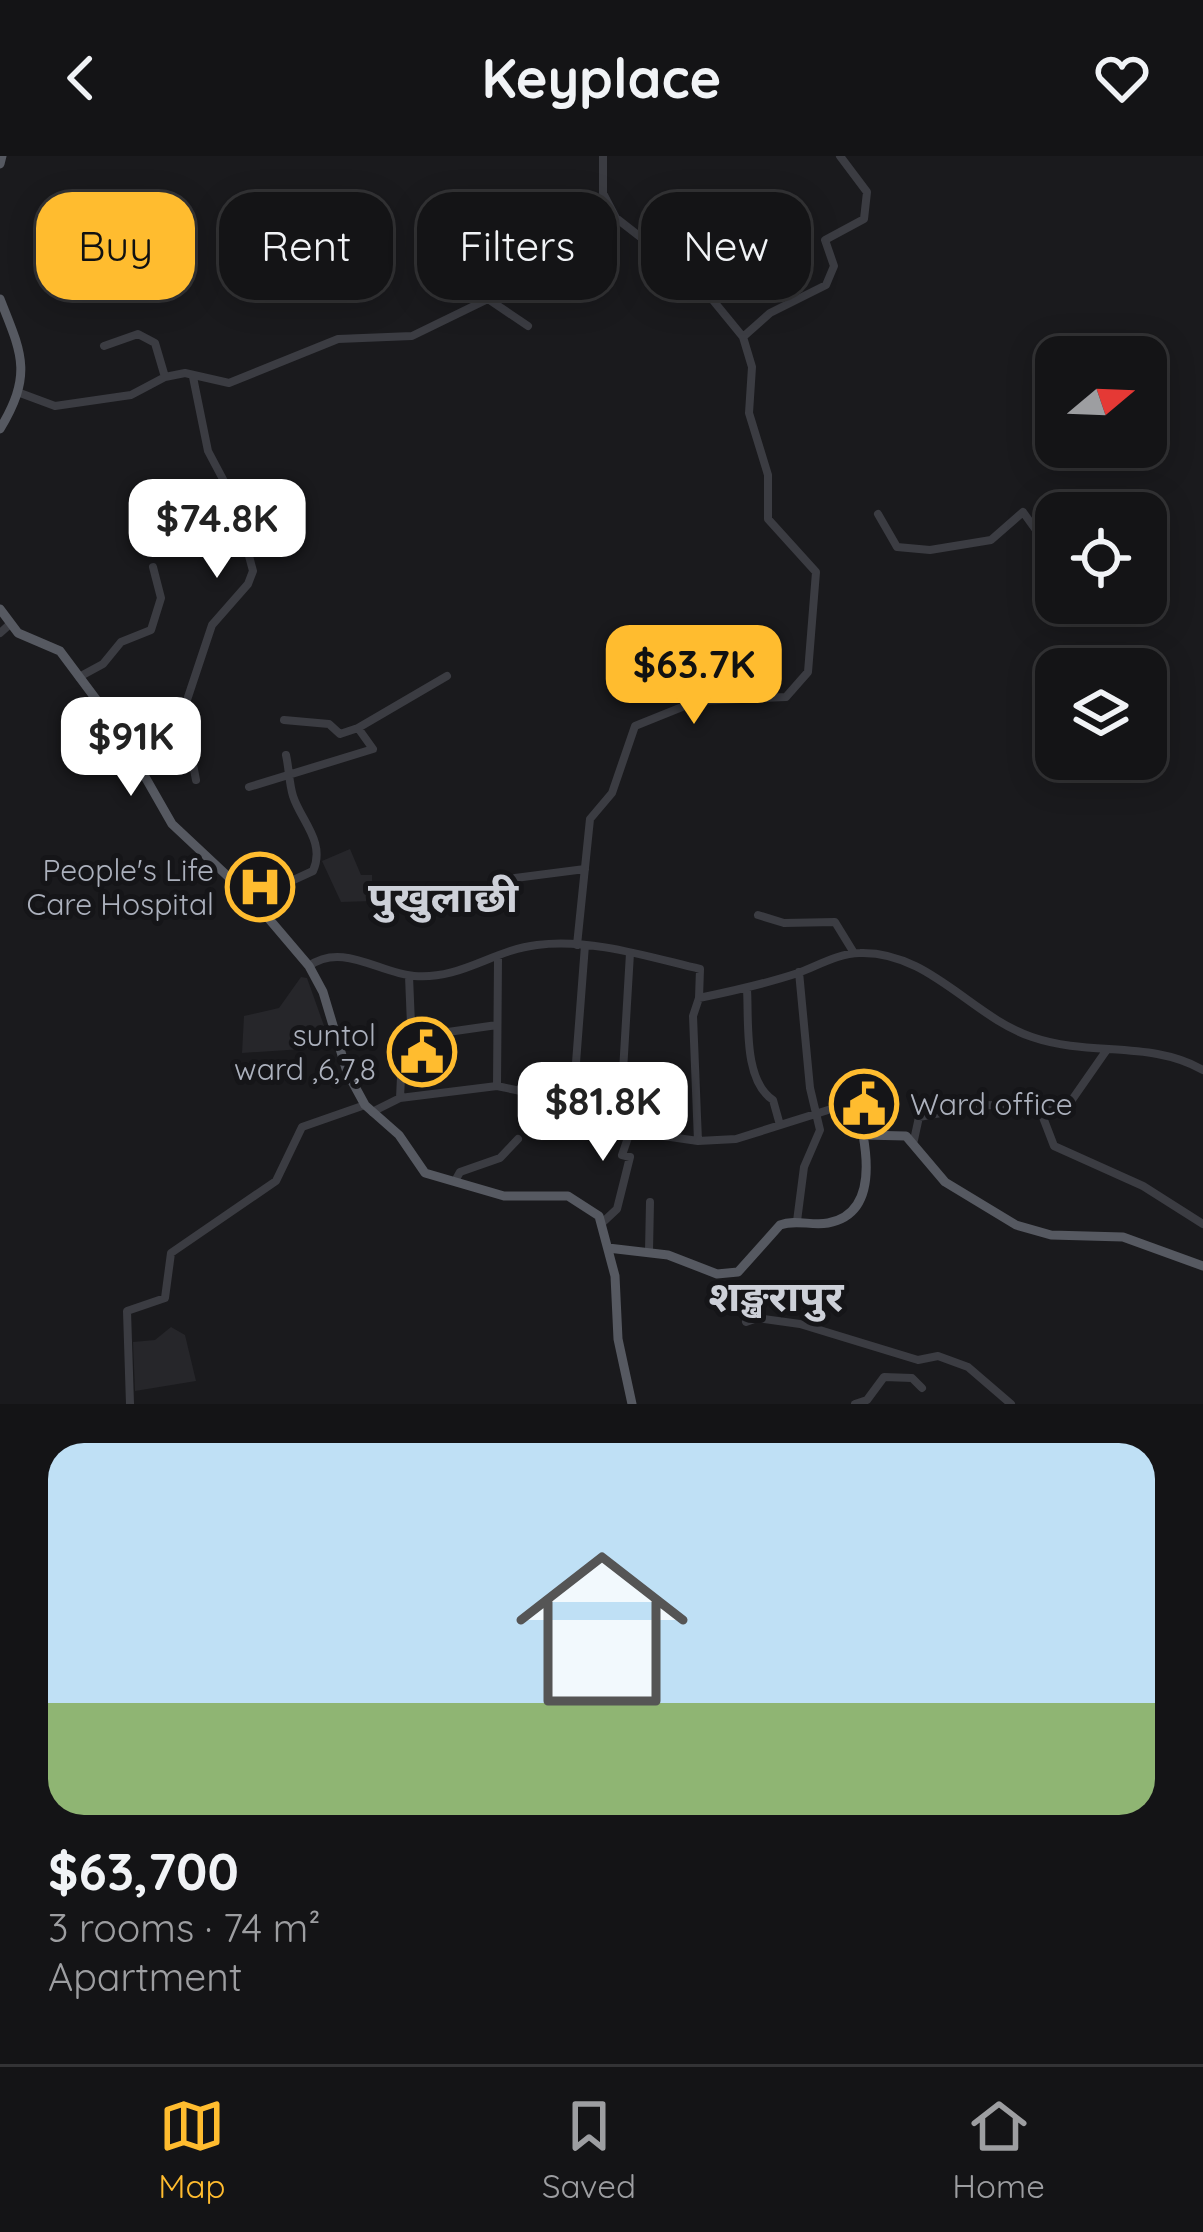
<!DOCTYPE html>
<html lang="en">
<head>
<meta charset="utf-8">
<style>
  body { margin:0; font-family:Quicksand,"Noto Sans Devanagari",sans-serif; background:#1d1d1f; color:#f1f3f6; height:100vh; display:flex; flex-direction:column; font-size:45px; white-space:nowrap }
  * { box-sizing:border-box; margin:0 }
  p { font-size:39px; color:#9d9ea1 }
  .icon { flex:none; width:66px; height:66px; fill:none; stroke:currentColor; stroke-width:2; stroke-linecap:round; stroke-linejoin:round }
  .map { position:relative; height:1248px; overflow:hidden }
  .sheet { display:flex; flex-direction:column; background:#141416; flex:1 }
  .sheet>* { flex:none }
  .banner { position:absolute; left:36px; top:36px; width:1131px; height:108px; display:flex; gap:24px }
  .needle { width:78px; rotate:71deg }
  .controls { position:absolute; left:1035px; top:180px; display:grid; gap:24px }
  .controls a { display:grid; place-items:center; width:132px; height:132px; border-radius:24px; background:#141416; box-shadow:0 6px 30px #0003,0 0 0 3px #333335; font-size:60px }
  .price { position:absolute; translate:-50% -102px; padding:0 27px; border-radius:24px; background:#fff; color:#222; font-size:39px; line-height:78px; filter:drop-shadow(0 3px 6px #0008) }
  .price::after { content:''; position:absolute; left:50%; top:72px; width:36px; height:27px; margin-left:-18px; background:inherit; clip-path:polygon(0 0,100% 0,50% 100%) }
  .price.current { background:#ffbc2f; color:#111 }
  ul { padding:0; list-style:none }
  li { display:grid; align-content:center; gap:24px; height:636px; padding:0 48px }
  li+li { border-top:3px solid #333335 }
  li span { display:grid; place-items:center; height:372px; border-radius:36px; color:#555 }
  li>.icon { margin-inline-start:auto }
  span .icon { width:216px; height:216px; fill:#fffc; stroke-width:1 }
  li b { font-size:51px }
  .chip { padding:0 42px; border-radius:36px; background:#141416; box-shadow:0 6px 30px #0003,0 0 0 3px #333335; font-size:42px; line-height:108px }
  .chip.current { background:#ffbc2f; color:#111 }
  header { display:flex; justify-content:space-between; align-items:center; height:156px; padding:0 48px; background:#141416; font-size:54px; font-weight:700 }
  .dock { display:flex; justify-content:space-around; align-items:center; height:168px; border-top:3px solid #333335; background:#141416; font-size:33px; color:#9d9ea1 }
  .dock a { display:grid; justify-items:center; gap:6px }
  .dock .current { color:#ffbc2f }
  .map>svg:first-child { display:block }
  .built { fill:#26262a }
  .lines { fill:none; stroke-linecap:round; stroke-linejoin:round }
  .minor { stroke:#3b3c42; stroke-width:8 }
  .major { stroke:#565961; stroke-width:9 }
  .labels { text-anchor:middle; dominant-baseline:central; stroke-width:10; stroke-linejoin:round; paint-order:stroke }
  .poi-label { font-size:30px; fill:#acb1bd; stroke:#151518; text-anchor:end }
  .district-label { font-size:42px; font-weight:bold; fill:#cdd0d8; stroke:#151518 }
</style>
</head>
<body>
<header><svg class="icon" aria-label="back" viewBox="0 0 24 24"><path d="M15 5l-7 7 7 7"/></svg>Keyplace<svg class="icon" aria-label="heart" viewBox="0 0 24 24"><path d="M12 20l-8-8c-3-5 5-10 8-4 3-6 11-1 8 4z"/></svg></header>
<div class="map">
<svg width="1203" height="1248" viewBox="0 0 1203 1248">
  <rect width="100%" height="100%" fill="#1a1a1d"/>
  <path class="built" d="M350 693 361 719H372V745L341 746 322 705Z
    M301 821 307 822 328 881 318 892 242 897 244 860 279 852Z
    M171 1171 185 1179 196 1225 135 1235 133 1186 155 1184Z"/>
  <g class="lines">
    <path class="minor" d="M743 181 770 157 826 129 834 110 825 84 864 63 867 36 840 0
      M104 190 138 178 155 187 165 221
      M193 221 208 295 234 344 253 415 248 428 212 469 183 556 196 624
      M20 237 55 250 131 239 165 221 185 217 229 227 338 183 412 180 488 143 528 170
      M878 358 897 391 930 394 991 384 1023 356 1046 388 1056 393
      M1141 447 1148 456
      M0 477 9 469
      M79 521 103 508 121 486 151 474 161 442 153 411
      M358 572 447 520
      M249 631 373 593 358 572 340 578 329 568 284 564
      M515 722 585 713
      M252 743 313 715C326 686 301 665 293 640 289 627 289 612 286 599
      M758 759 784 767 835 766 854 797
      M577 789 590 663 612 637 635 570 697 545 786 541 808 516 816 416 768 363V319L749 257 752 211 743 181 698 126 616 62 603 37V0
      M309 810C342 786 379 817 414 820 461 824 493 794 537 789 590 782 649 801 700 813L699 842C733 835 765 828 798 817 817 810 839 797 860 797 929 795 972 861 1032 881 1090 901 1151 884 1203 914
      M747 833C749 865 743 924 773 944L780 969
      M409 874 448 876 497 869
      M497 930 498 803
      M400 942 403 879 411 869 409 820
      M573 946 585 789
      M1039 951 1054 990 1143 1030 1203 1068
      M372 956 400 942 497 930 573 946 650 978 698 985 736 983 844 949 854 953 863 979
      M620 966 630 797
      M914 984 919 961 984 949 1067 951 1106 895
      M698 985 693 860 699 842
      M455 1025 460 1016 500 1002 518 983
      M797 1065 804 1011 820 974 810 932 799 816
      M602 1067 617 1053 630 1001 622 999 632 970
      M649 1095 650 1046
      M746 1166 757 1162 800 1168 918 1204 938 1200 968 1211 1011 1248
      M130 1248 127 1155 165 1142 171 1097 276 1025 302 971 365 949
      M855 1248 867 1244 884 1221 912 1222 922 1232"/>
    <path class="major" d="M0 8 2 0
      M0 143C22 198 33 218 0 273
      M0 453 18 477 60 495 116 570 172 668 252 743 309 810 323 836 347 916 365 949 399 979 425 1017 504 1040H568L599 1060 615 1120 618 1183 632 1248
      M608 1092 668 1099 717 1118 738 1116 780 1069C796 1063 811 1070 828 1067 871 1059 869 1012 863 979L906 980 945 1026 1016 1069 1051 1079 1123 1081 1203 1110"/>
  </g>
  <defs>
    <symbol id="hospital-ring" viewBox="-11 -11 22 22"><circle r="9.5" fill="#151518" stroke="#ffbc2f" stroke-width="1.5"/><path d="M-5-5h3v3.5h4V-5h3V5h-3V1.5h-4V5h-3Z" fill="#ffbc2f"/></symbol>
    <symbol id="civic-ring" viewBox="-11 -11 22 22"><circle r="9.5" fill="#151518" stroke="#ffbc2f" stroke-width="1.5"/><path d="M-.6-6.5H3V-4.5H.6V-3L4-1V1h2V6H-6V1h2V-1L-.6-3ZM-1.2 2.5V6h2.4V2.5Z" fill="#ffbc2f"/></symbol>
  </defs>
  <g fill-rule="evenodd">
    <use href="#hospital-ring" x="222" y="693" width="76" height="76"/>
    <use href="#civic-ring" x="384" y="858" width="76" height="76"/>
    <use href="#civic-ring" x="826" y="910" width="76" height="76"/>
  </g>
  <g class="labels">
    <g class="poi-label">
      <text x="214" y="714">People's Life<tspan x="214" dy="34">Care Hospital</tspan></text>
      <text x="376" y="879">suntol<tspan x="376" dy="34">ward ,6,7,8</tspan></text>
      <text x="910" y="948" text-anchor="start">Ward office</text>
    </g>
    <g class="district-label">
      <text x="443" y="740">पुखुलाछी</text>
      <text x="776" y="1139">शङ्खरापुर</text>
    </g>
  </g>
</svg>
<div class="controls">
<a><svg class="needle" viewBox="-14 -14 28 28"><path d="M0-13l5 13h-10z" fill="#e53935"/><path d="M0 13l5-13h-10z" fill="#9d9ea1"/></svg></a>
<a><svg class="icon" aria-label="locate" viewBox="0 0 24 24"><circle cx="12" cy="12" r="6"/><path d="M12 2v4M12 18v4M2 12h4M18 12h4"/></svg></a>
<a><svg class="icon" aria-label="layers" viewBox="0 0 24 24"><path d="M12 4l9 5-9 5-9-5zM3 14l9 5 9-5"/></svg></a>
</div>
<b class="price" style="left:217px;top:425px">$74.8K</b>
<b class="price current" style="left:694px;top:571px">$63.7K</b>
<b class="price" style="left:131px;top:643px">$91K</b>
<b class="price" style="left:603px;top:1008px">$81.8K</b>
<div class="banner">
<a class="chip current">Buy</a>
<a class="chip">Rent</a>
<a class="chip">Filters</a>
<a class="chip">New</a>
</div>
</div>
<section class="sheet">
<ul>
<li><span style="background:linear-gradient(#bfe0f5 70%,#8fb573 0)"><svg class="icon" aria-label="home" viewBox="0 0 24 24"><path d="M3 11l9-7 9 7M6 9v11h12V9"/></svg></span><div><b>$63,700</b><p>3 rooms · 74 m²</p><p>Apartment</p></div></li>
</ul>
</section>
<nav class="dock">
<a class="current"><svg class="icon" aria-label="map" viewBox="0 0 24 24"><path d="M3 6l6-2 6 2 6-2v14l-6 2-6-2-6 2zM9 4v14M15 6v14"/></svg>Map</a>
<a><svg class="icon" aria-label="saved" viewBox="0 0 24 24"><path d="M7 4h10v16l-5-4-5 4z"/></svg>Saved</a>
<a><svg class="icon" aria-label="home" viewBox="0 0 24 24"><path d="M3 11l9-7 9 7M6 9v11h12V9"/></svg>Home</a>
</nav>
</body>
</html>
